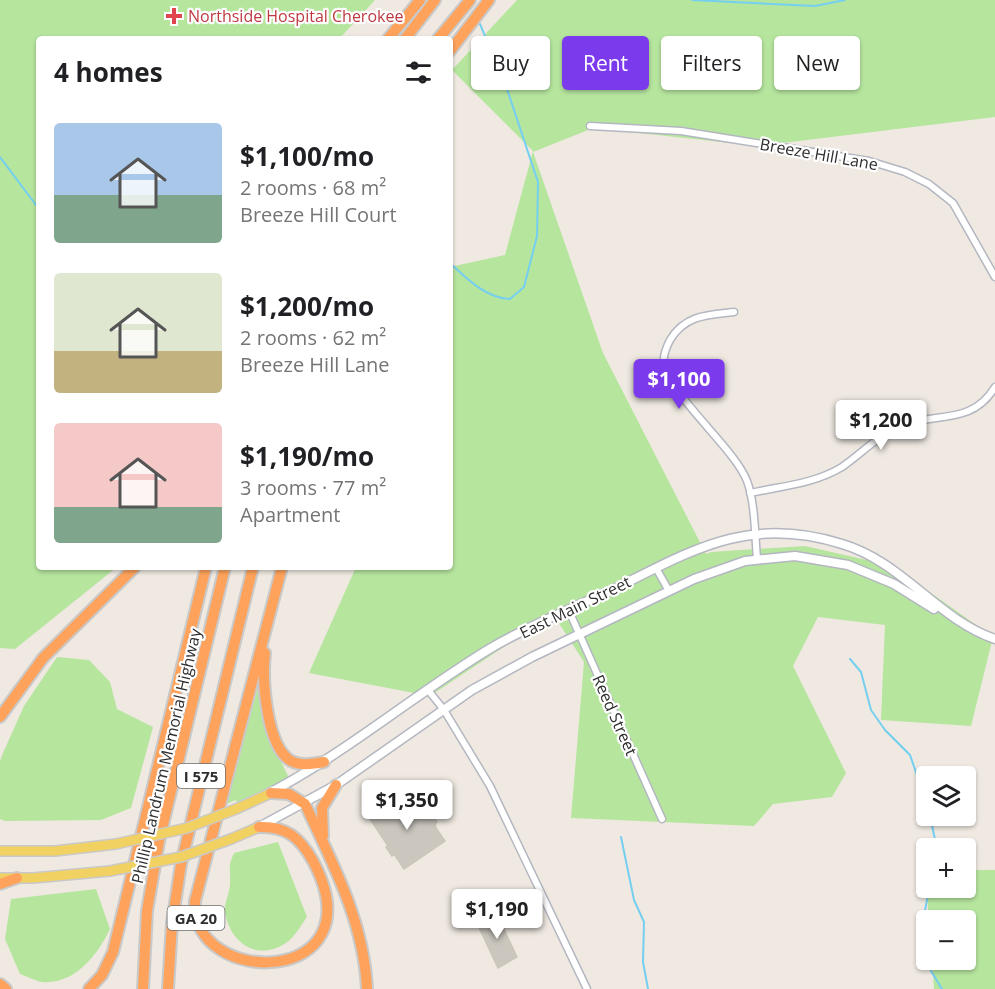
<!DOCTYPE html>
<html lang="en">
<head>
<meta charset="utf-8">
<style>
  body { margin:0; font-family:"Open Sans",sans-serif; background:#f6f6f6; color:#202124; height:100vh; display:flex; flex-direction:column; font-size:22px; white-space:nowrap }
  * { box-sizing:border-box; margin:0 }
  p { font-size:20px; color:#757577 }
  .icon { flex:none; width:33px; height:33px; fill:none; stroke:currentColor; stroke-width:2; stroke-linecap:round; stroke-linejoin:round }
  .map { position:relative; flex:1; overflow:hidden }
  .details { position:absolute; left:36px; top:36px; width:417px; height:534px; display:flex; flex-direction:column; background:#fff; border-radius:6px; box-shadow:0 2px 4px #0004 }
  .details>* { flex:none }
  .top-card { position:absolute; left:471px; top:36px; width:434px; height:54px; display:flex; gap:12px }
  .tools { position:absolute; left:916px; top:766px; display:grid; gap:12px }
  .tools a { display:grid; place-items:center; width:60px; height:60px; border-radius:6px; background:#fff; box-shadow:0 2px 4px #0004; font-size:30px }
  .price { position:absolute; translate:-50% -51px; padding:0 14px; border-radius:6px; background:#fff; color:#222; font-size:20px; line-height:39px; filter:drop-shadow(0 2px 3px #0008) }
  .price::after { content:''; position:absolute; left:50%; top:36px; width:18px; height:14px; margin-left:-9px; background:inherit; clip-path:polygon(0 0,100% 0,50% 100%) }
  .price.active { background:#7c3aed; color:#fff }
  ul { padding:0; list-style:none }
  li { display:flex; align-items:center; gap:18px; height:150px; padding:0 18px }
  li span { display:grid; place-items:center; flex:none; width:168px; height:120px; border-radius:6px; color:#555 }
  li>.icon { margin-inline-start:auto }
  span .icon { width:72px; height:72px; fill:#fffc; stroke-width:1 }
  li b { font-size:26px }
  h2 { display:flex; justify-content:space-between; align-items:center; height:72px; padding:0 18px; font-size:26px }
  .chip { padding:0 21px; border-radius:6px; background:#fff; box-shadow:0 2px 4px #0004; font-size:21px; line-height:54px }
  .chip.active { background:#7c3aed; color:#fff }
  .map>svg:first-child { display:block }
  .green { fill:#b6e59e }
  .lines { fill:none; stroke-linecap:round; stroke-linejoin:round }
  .stream { stroke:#75cff0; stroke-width:2 }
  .building { fill:#cbc7bf; stroke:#cbc5ba; stroke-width:1.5 }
  .minor-casing { stroke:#b4b7c1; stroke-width:9 }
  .secondary-casing { stroke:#b4b7c1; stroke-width:11 }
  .primary-casing { stroke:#c9c9c9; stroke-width:12 }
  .motorway-casing { stroke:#c9c9c9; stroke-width:14 }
  .minor { stroke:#fff; stroke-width:6 }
  .secondary { stroke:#fff; stroke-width:8 }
  .primary { stroke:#f2d163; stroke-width:9 }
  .motorway { stroke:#ffa35c; stroke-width:10 }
  .primary-bridge-casing { stroke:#c9c9c9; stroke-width:12; stroke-linecap:butt }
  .primary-bridge { stroke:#f2d163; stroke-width:9 }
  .health-dot { fill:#e0444e; stroke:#fff; stroke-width:2 }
  .labels { text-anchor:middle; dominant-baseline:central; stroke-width:4.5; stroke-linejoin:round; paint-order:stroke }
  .shield { fill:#fff; stroke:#6d6d6d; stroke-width:1.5 }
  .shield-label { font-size:15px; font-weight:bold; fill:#2e2e2e }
  .health-label { font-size:16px; fill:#be3a42; stroke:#fff; text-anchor:start }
  .street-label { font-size:16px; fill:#2e2e2e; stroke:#fff }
</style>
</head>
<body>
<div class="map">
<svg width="995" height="989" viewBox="0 0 995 989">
  <rect width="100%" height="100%" fill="#efe9e1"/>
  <path class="green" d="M0 0H375L339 39H39V567H117L15 649 0 648Z
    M517 0H995V117L758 146 593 128 533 152 603 353 706 554 711 552 805 546 893 566 993 637 971 726 881 720 885 625 818 617 793 666 846 773 832 797 773 804 754 826 571 818 584 662 553 614 430 696 309 673 356 567H450V267L505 255 533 151 452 70Z
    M57 657 89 660 110 682 117 709 153 727 131 808 101 820 5 821 0 819V761L3 753 24 706Z
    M260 680 276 751 289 778 237 803 236 800 226 804Z
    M278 842 307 917C301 925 294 938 286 943 257 962 230 943 225 912 224 903 230 893 230 884 231 869 227 869 234 853Z
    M925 867H927V888H966V870H995V989H934L932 960H966V921H929Z
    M96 889 110 929C98 954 75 985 42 982 35 981 27 976 20 974L5 939 11 899Z"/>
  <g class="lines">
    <path class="stream" d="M692 0 815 6 845 0
      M0 157 39 209
      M450 263C467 279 486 298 510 299L524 287 537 236 538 182 508 92 480 24
      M850 659 861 672 871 710 885 730 910 755 927 804
      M930 816 937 849
      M621 837 634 900 644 922 643 962 648 989
      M927 959C921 934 923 912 930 888
      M927 960 931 971 942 989"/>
  </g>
  <path class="building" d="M412 794 423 809 421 811 426 819 433 816 437 822 435 824 436 828 445 841 404 869 394 854 392 856 386 847 388 846 368 816 382 806 386 812Z
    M499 912 502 920 500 921 517 957 498 968 477 923Z"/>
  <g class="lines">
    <defs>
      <path id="minor" d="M590 126 681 131 869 161 905 172 929 184 953 203 995 277
        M734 312C707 315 685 315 670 340 667 346 663 354 664 361 668 395 734 447 747 481 755 502 755 536 757 559
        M750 493C782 486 814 484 842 467 861 454 876 437 898 427 933 411 971 427 995 387
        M656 568 669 591
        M569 611 662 819
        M428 690 444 710 490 786 587 989"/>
      <path id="secondary" d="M271 792C349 751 416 693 491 648 530 625 573 608 614 589 694 549 749 515 842 544 903 562 937 619 995 639
        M261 826 336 785 472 690 532 657 694 579 745 561 795 556 848 565 894 584 934 609"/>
      <path id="primary" d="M236 809 271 793
        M231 839 259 827
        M0 851H55L116 844
        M0 878H33L110 871"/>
      <path id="motorway" d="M388 39 420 0
        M405 39 435 0
        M438 39 470 0
        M450 51 489 0
        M265 653C262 679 266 746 291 761 301 766 313 764 324 762
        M0 717 43 658 135 567
        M271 793 289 794 305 804C333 864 364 922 367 989
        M259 827C287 826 300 838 313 861 380 988 189 989 195 901L282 567
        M323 836 322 808 336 785
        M0 884 17 878
        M0 984 6 989
        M89 989 102 975 113 952 206 567
        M143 989 147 911 159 841 225 567
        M168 989 172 923 181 864 253 567"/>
    </defs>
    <use href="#minor" class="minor-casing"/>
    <use href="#secondary" class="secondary-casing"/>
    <use href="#primary" class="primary-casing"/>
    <use href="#motorway" class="motorway-casing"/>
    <use href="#minor" class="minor"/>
    <use href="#secondary" class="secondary"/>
    <use href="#primary" class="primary"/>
    <use href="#motorway" class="motorway"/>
    <defs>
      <path id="primary-bridge" d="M116 844 187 828 236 809
        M110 871 181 857 231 839"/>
    </defs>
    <use href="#primary-bridge" class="primary-bridge-casing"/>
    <use href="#primary-bridge" class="primary-bridge"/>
  </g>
  <path class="health-dot" d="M171 7h6v6h6v6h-6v6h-6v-6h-6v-6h6z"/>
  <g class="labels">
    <g class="shield">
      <rect x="177" y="764" width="48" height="24" rx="4.5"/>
      <rect x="167.5" y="906" width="57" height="24" rx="4.5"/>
    </g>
    <g class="shield-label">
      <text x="201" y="776">I 575</text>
      <text x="196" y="918">GA 20</text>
    </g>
    <g class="health-label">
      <text x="188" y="16">Northside Hospital Cherokee</text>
    </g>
    <g class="street-label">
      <text transform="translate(819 154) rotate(10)">Breeze Hill Lane</text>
      <text transform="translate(575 607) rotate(-26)">East Main Street</text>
      <text transform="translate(615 715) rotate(66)">Reed Street</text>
      <text transform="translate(166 756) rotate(-77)">Phillip Landrum Memorial Highway</text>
    </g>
  </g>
</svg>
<div class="tools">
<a><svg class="icon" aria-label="layers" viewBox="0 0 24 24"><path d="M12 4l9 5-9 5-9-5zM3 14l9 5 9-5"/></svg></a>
<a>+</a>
<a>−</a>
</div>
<b class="price active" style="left:679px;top:410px">$1,100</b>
<b class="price" style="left:881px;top:451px">$1,200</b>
<b class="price" style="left:407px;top:831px">$1,350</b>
<b class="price" style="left:497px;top:940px">$1,190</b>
<div class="top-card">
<a class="chip">Buy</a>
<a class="chip active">Rent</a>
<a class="chip">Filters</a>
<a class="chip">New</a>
</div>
<section class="details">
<h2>4 homes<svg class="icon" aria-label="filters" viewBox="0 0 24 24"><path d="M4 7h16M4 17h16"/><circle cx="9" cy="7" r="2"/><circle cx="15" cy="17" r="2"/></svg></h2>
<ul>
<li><span style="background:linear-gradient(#a9c7e8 60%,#7fa58c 0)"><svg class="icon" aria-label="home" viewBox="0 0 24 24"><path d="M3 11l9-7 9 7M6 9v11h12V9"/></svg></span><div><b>$1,100/mo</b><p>2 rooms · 68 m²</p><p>Breeze Hill Court</p></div></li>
<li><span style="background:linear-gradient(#dfe7d0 65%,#c2b280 0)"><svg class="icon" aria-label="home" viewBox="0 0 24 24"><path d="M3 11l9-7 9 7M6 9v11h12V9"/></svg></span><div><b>$1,200/mo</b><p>2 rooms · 62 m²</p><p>Breeze Hill Lane</p></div></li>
<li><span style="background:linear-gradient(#f6c9c9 70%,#7fa58c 0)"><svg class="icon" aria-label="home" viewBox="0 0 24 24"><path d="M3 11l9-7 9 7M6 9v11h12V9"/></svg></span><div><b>$1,190/mo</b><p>3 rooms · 77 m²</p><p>Apartment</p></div></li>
</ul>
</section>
</div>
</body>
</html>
